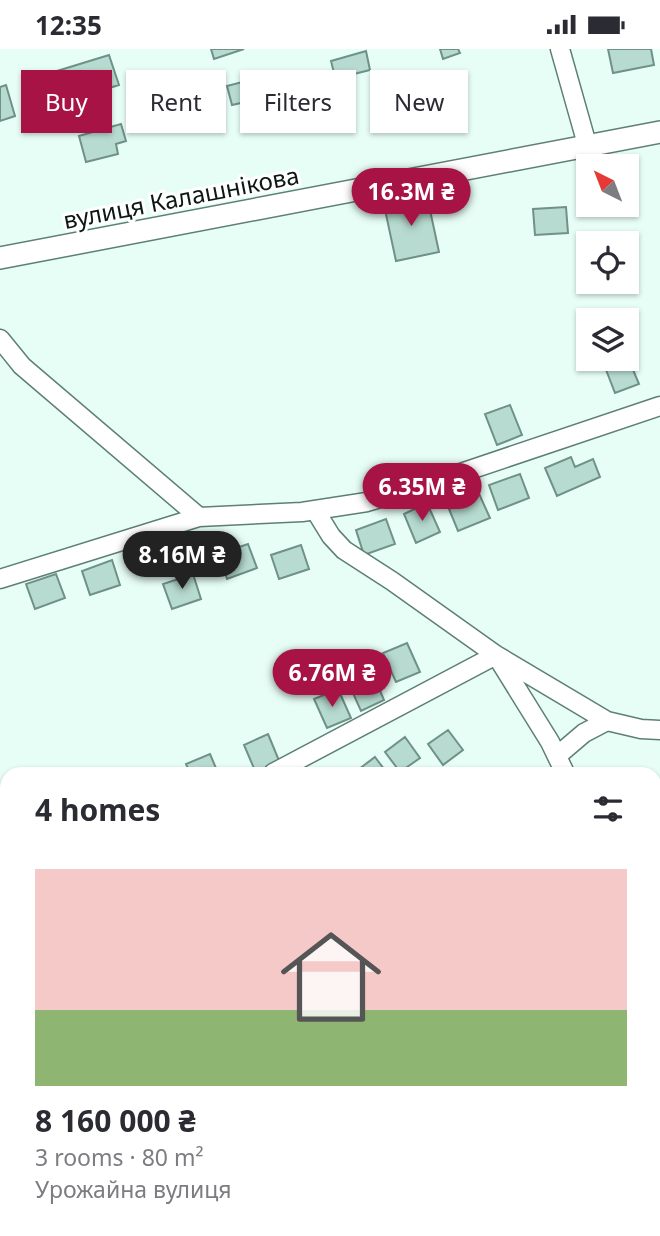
<!DOCTYPE html>
<html lang="en">
<head>
<meta charset="utf-8">
<style>
  body { margin:0; font-family:"Noto Sans",sans-serif; background:#f7f7f7; color:#2b2b33; height:100vh; display:flex; flex-direction:column; font-size:26px; white-space:nowrap }
  * { box-sizing:border-box; margin:0 }
  p { font-size:23px; color:#7c7c81 }
  .icon { flex:none; width:38px; height:38px; fill:none; stroke:currentColor; stroke-width:2; stroke-linecap:round; stroke-linejoin:round }
  .map { position:relative; flex:1; overflow:hidden }
  .side { position:absolute; left:0px; top:718px; width:662px; height:471px; display:flex; flex-direction:column; background:#fff; border-radius:21px 21px 0 0; box-shadow:0 2px 5px #0004 }
  .side>* { flex:none }
  .banner { position:absolute; left:21px; top:21px; width:620px; height:63px; display:flex; gap:14px }
  .needle { width:46px; rotate:318deg }
  .tools { position:absolute; left:576px; top:105px; display:grid; gap:14px }
  .tools a { display:grid; place-items:center; width:63px; height:63px; border-radius:0px; background:#fff; box-shadow:0 2px 5px #0004; font-size:35px }
  .price { position:absolute; translate:-50% -60px; padding:0 16px; border-radius:24px; background:#a81346; color:#fff; font-size:23px; line-height:46px; filter:drop-shadow(0 2px 4px #0008) }
  .price::after { content:''; position:absolute; left:50%; top:42px; width:21px; height:16px; margin-left:-10px; background:inherit; clip-path:polygon(0 0,100% 0,50% 100%) }
  .price.on { background:#222; color:#fff }
  ul { padding:0; list-style:none }
  li { display:grid; align-content:center; gap:14px; height:371px; padding:0 35px }
  li span { display:grid; place-items:center; height:217px; border-radius:0px; color:#555 }
  li>.icon { margin-inline-start:auto }
  span .icon { width:126px; height:126px; fill:#fffc; stroke-width:1 }
  li b { font-size:30px }
  h2 { display:flex; justify-content:space-between; align-items:center; height:84px; padding:0 35px; font-size:30px }
  .chip { padding:0 24px; border-radius:0px; background:#fff; box-shadow:0 2px 5px #0004; font-size:24px; line-height:63px }
  .chip.on { background:#a81346; color:#fff }
  .status { display:flex; justify-content:space-between; align-items:center; height:49px; padding:0 35px; background:#fff; direction:ltr }
  .status svg { height:19px; fill:currentColor }
  .map>svg:first-child { display:block }
  .building { fill:#b7dbd0; stroke:#6f9187; stroke-width:2 }
  .lines { fill:none; stroke-linecap:round; stroke-linejoin:round }
  .minor-casing { stroke:#5d7f76; stroke-width:21 }
  .tertiary-casing { stroke:#5d7f76; stroke-width:24 }
  .minor { stroke:#fff; stroke-width:18 }
  .tertiary { stroke:#fff; stroke-width:21 }
  .labels { text-anchor:middle; dominant-baseline:central; stroke-width:6; stroke-linejoin:round; paint-order:stroke }
  .street-label { font-size:24px; fill:#0b1815; stroke:#fff }
</style>
</head>
<body>
<div class="status"><b>12:35</b><svg viewBox="0 0 49 12"><path d="M0 12V9h3v3zM5 12V6h3v6zM10 12V3h3v9zM15 12V0h3v12zM26 1h20v11H26zM47 4h2v5h-2z"/></svg></div>
<div class="map">
<svg width="660" height="1187" viewBox="0 0 660 1187">
  <rect width="100%" height="100%" fill="#e7fef7"/>
  <path class="building" d="M211 0H244L214 10Z
    M440 0H458L460 4 443 10Z
    M608 0H651L654 16 613 24Z
    M366 2 370 21 350 26 354 44 340 48 331 12Z
    M109 6 119 36 66 52 57 22Z
    M258 29 266 60 244 66 241 54 232 56 227 37Z
    M6 36 15 67 0 72V38Z
    M121 75 126 92 116 95 118 105 86 113 79 87Z
    M427 147 439 203 396 212 384 156Z
    M566 158 568 184 535 186 533 160Z
    M626 304 639 335 615 344 603 313 613 310H626Z
    M510 356 522 386 497 396 485 365Z
    M571 408 575 418 593 410 600 428 557 447 545 419Z
    M520 425 529 449 498 461 489 436Z
    M476 438 490 469 458 482 449 460 459 456 455 447Z
    M427 454 440 483 416 494 404 465Z
    M386 470 395 495 364 506 356 481Z
    M248 495 257 519 227 530 219 505Z
    M301 496 309 520 279 530 271 506Z
    M112 511 120 536 90 546 82 522Z
    M56 525 65 549 35 560 26 535Z
    M193 525 201 550 172 560 163 535Z
    M407 594 420 623 396 633 383 604Z
    M372 623 384 651 361 662 348 633Z
    M338 640 351 669 327 679 314 650Z
    M448 681 463 701 443 716 428 695Z
    M268 685 280 714 256 724 244 696Z
    M405 688 420 709 400 723 385 703Z
    M210 705 218 724H190L186 715Z
    M375 708 387 724H356L355 723Z
    M660 772V803L654 805V776Z
    M7 851V877L0 878V852Z
    M660 994V1021L654 1022V996Z
    M660 1080V1112L654 1114V1081Z
    M199 1181H225L227 1187H200Z
    M242 1181H294L276 1187H244Z
    M448 1181H476L477 1187H449Z"/>
  <g class="lines">
    <defs>
      <path id="minor" d="M560 0 588 99
        M0 290 22 317 199 468
        M315 461 331 487 344 501 392 532 496 606 607 672 641 680 660 681
        M0 530 199 468 302 463 367 453 434 433 660 357
        M557 707 584 684 607 672
        M273 724 496 606 550 693 565 724
        M0 805 7 804
        M654 838 660 843
        M654 1043 660 1042
        M0 1174 7 1173"/>
      <path id="tertiary" d="M0 209 660 83"/>
    </defs>
    <use href="#minor" class="minor-casing"/>
    <use href="#tertiary" class="tertiary-casing"/>
    <use href="#minor" class="minor"/>
    <use href="#tertiary" class="tertiary"/>
  </g>
  <g class="labels">
    <g class="street-label">
      <text transform="translate(181 148) rotate(-11)">вулиця Калашнікова</text>
    </g>
  </g>
</svg>
<div class="tools">
<a><svg class="needle" viewBox="-14 -14 28 28"><path d="M0-13l5 13h-10z" fill="#e53935"/><path d="M0 13l5-13h-10z" fill="#7c7c81"/></svg></a>
<a><svg class="icon" aria-label="locate" viewBox="0 0 24 24"><circle cx="12" cy="12" r="6"/><path d="M12 2v4M12 18v4M2 12h4M18 12h4"/></svg></a>
<a><svg class="icon" aria-label="layers" viewBox="0 0 24 24"><path d="M12 4l9 5-9 5-9-5zM3 14l9 5 9-5"/></svg></a>
</div>
<b class="price" style="left:411px;top:179px">16.3M ₴</b>
<b class="price" style="left:422px;top:474px">6.35M ₴</b>
<b class="price on" style="left:182px;top:542px">8.16M ₴</b>
<b class="price" style="left:332px;top:660px">6.76M ₴</b>
<div class="banner">
<a class="chip on">Buy</a>
<a class="chip">Rent</a>
<a class="chip">Filters</a>
<a class="chip">New</a>
</div>
<section class="side">
<h2>4 homes<svg class="icon" aria-label="filters" viewBox="0 0 24 24"><path d="M4 7h16M4 17h16"/><circle cx="9" cy="7" r="2"/><circle cx="15" cy="17" r="2"/></svg></h2>
<ul>
<li><span style="background:linear-gradient(#f6c9c9 65%,#8fb573 0)"><svg class="icon" aria-label="home" viewBox="0 0 24 24"><path d="M3 11l9-7 9 7M6 9v11h12V9"/></svg></span><div><b>8 160 000 ₴</b><p>3 rooms · 80 m²</p><p>Урожайна вулиця</p></div></li>
</ul>
</section>
</div>
</body>
</html>
